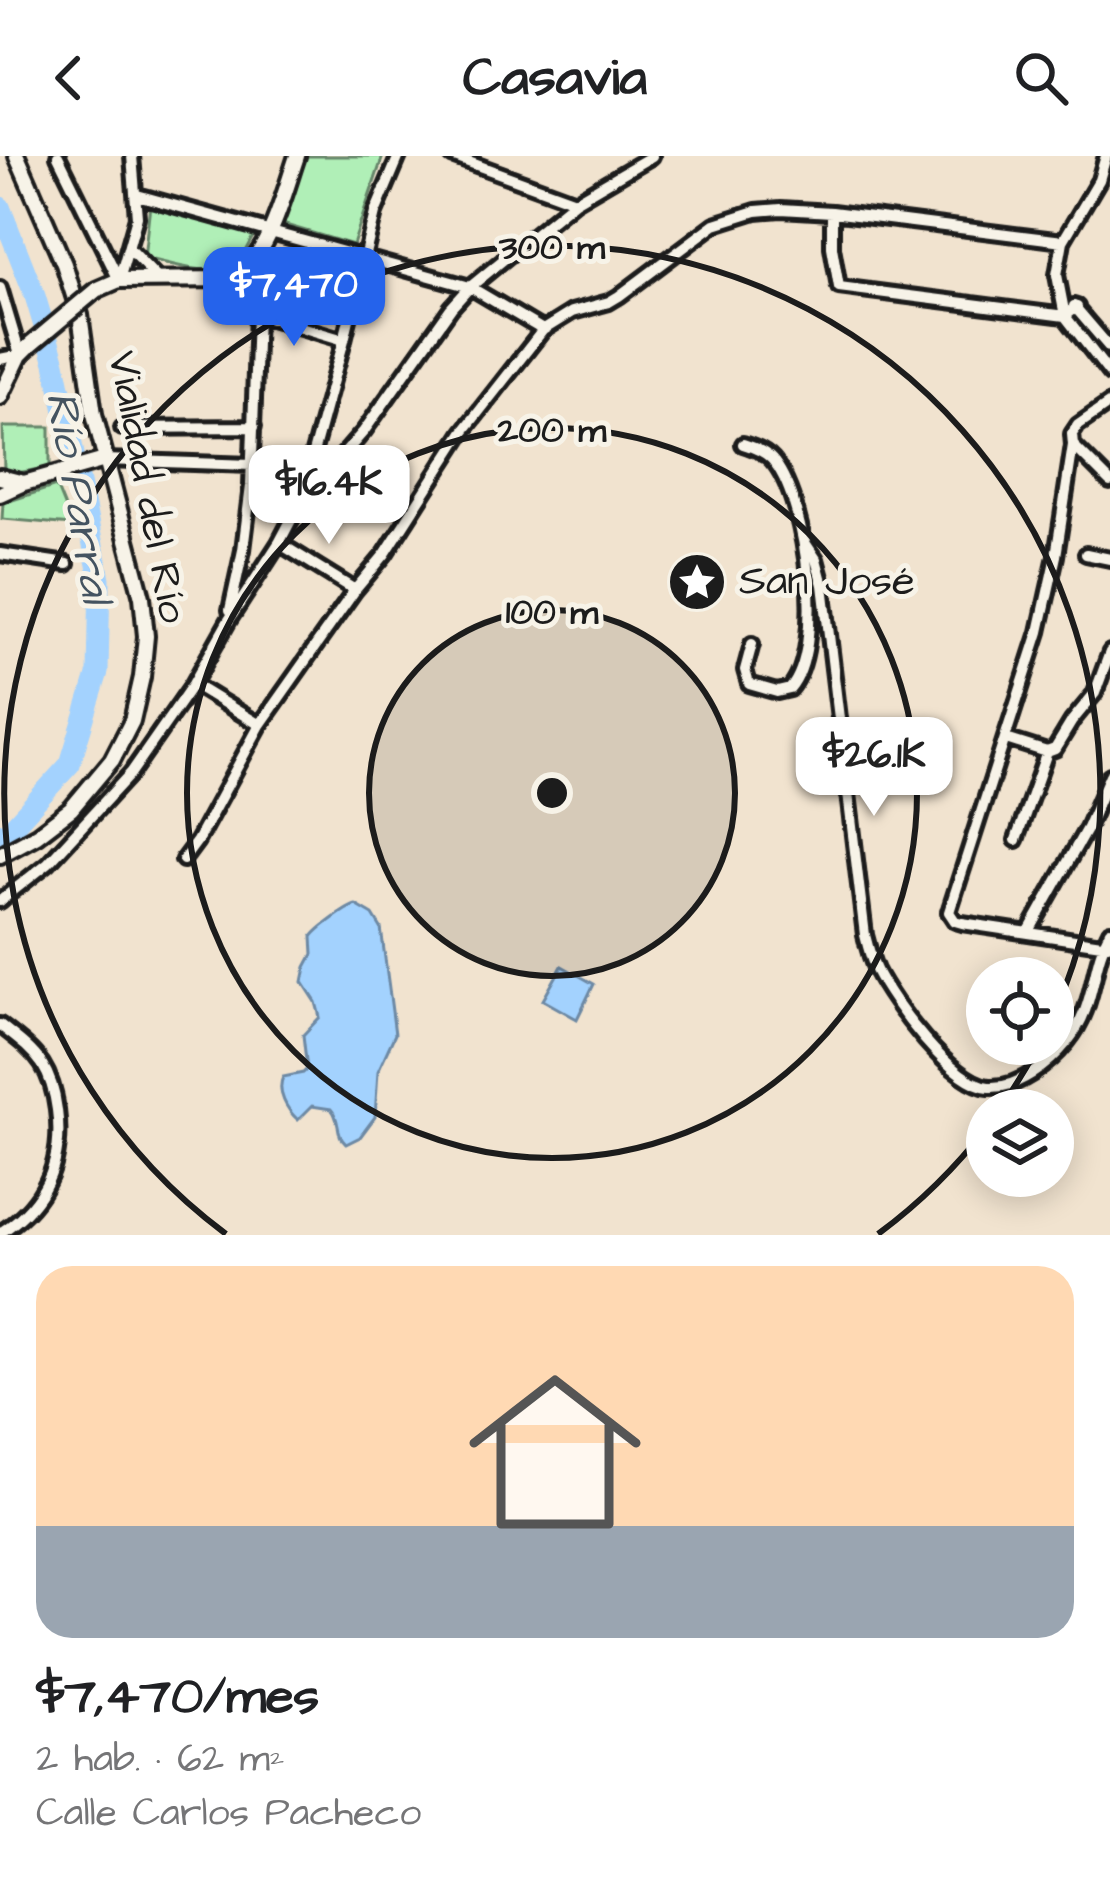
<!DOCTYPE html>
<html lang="es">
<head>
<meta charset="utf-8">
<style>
  body { margin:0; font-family:"Architects Daughter",sans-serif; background:#f6f6f6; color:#202124; height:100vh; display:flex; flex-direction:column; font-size:45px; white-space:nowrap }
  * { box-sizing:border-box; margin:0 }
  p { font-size:39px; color:#757577 }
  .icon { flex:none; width:66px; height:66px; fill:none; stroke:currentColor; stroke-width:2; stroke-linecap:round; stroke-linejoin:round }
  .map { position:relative; height:1079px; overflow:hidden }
  .drawer { display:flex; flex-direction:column; background:#fff; flex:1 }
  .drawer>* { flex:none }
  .buttons { position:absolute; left:966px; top:801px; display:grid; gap:24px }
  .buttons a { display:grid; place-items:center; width:108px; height:108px; border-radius:50%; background:#fff; box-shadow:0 6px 30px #0003; font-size:60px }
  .price { position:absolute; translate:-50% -102px; padding:0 27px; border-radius:24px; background:#fff; color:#222; font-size:39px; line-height:78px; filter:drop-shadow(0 3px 6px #0008) }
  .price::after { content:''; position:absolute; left:50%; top:72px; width:36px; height:27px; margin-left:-18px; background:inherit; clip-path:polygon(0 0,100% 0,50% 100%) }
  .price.active { background:#2563eb; color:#fff }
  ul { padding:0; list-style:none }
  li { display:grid; align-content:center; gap:24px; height:636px; padding:0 36px }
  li+li { border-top:3px solid #e0e0e0 }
  li span { display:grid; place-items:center; height:372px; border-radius:36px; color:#555 }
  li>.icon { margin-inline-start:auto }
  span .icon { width:216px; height:216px; fill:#fffc; stroke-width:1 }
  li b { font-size:51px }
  header { display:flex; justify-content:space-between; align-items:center; height:156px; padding:0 36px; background:#fff; font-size:54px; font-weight:700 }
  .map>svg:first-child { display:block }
  .green { fill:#b0efb7; stroke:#66866a; stroke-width:3 }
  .water { fill:#a3d2fe; stroke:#6d89a4; stroke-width:3 }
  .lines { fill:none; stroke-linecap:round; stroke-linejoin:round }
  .river { stroke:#a3d2fe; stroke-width:21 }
  .street-casing { stroke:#1c1c1c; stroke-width:20 }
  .secondary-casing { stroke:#1c1c1c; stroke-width:22 }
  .street { stroke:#f7f3e8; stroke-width:10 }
  .secondary { stroke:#f7f3e8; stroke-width:14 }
  .secondary-bridge-casing { stroke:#1c1c1c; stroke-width:22; stroke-linecap:butt }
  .secondary-bridge { stroke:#f7f3e8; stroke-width:14 }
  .ring { fill:none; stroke:#1c1c1c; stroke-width:6 }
  .labels { text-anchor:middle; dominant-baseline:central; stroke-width:10; stroke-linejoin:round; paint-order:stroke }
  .street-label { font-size:42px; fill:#1c1c1c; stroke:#f7f3e8 }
  .poi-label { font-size:42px; fill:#1c1c1c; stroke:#f7f3e8; text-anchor:start }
  .water-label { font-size:45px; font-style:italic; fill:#445360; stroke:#f7f3e8 }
  .centre { fill:#1c1c1c; stroke:#f7f3e8; stroke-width:6 }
  .ring-label { font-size:36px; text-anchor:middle; font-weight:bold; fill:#1c1c1c; stroke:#f7f3e8; stroke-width:10; stroke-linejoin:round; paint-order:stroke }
</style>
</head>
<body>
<header><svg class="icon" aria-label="back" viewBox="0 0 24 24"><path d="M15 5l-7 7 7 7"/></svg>Casavia<svg class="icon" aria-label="search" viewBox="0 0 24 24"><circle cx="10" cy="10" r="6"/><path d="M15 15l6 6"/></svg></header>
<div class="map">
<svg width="1110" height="1079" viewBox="0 0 1110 1079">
  <rect width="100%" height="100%" fill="#f1e3cf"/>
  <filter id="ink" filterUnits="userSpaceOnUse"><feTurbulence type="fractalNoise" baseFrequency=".00833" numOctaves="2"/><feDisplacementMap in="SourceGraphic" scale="24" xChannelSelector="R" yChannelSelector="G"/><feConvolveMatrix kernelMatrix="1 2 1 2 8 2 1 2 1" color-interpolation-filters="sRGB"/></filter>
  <g filter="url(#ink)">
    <path class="green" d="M303 0H383L353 89 282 68Z
      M150 48 254 79C249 86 245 98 239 104 215 125 171 107 144 102Z
      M3 271H50V311L12 318 4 315Z
      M56 330 72 369 2 363 3 347Z"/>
    <path class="water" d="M356 749 373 759 381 772 395 878 378 915 375 961 360 981 346 988C335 979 341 963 331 953L312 950 298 964C287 954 276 936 283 921L303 917 307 913 303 879 320 861 316 846 303 826 306 811 313 798 312 781C317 773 347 751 356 749Z
      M562 810 594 828 577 863 543 844Z"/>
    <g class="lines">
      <path class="river" d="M0 51 35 140 55 207 100 423 98 516 70 608 8 676 0 678"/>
      <defs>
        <path id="street" d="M58 0 119 124
          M452 0 575 45
          M1106 0 1099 24 1063 85 1057 119 1065 160 1110 218
          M137 39 470 131 543 174
          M832 56V91L839 131 1065 160 1077 151
          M129 93 158 123
          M119 124 137 61 132 0
          M0 132 20 199 0 203
          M1074 150 1110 192
          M257 158 344 184
          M1110 247 1078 269 1072 278 1073 289 1110 326
          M122 272 254 271
          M743 288C755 292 767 296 775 307 807 349 826 491 790 533L777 536 749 528 745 514 752 488
          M1073 289 1056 400 1039 476 949 756 955 765 962 767 1108 789
          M105 304 252 309
          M299 348 344 184 375 57 399 0
          M804 385 816 403 823 429 865 779C868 791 871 803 876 814 892 846 952 928 989 931 1018 933 1050 907 1067 886 1097 849 1090 812 1110 775
          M279 387 355 434
          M0 398 67 408
          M1086 398 1110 403
          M230 454 243 394 251 330 257 158 237 123
          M193 528 260 569
          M1006 583 1047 596 1055 593 1072 565 1095 537 1110 496
          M1016 684 1047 596
          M183 704 197 685 260 569 355 434 385 398 463 276 543 174 572 156 609 146 619 140 715 68 756 55 781 53 832 56 1063 85
          M0 745 48 707 131 617 193 528 229 464 279 387 298 351 364 275 451 152 470 131 575 45 652 0
          M1028 777 1087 672 1110 619
          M0 869C15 881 31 892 42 908 51 922 55 938 57 954 64 1007 45 1048 0 1077"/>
        <path id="secondary" d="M96 134 119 124 237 123C272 91 282 44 297 0
          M0 241 20 199 28 191
          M0 321 24 327
          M0 338 24 327 105 304
          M0 699 37 679 71 653 112 604 132 565 142 521 146 480 142 441 94 258 80 159 64 108 17 0"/>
      </defs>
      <use href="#street" class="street-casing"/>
      <use href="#secondary" class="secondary-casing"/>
      <use href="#street" class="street"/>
      <use href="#secondary" class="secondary"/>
      <defs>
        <path id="secondary-bridge" d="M28 191 96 134"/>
      </defs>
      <use href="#secondary-bridge" class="secondary-bridge-casing"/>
      <use href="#secondary-bridge" class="secondary-bridge"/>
    </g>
  </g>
  <circle cx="552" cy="637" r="183" fill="#1c1c1c" fill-opacity=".12"/>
  <g class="ring">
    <circle cx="552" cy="637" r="183"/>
    <circle cx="552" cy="637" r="365"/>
    <path d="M1038 890A548 548 0 0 1 1001 951M987 971A548 548 0 0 1 878 1078M226 1078A548 548 0 1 1 1055 856"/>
  </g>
  <defs>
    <symbol id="sight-disc" viewBox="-11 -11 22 22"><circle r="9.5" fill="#1c1c1c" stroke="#f7f3e8"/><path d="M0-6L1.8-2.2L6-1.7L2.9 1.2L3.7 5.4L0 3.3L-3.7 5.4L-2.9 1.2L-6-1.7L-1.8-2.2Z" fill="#fff"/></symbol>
  </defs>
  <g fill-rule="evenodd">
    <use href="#sight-disc" x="664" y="393" width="66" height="66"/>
  </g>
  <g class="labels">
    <g class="street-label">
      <text transform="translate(147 331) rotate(79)">Vialidad del Río</text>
    </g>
    <g class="poi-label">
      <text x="739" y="426">San José</text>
    </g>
    <g class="water-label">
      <text transform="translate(78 341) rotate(80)">Río Parral</text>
    </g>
  </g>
  <circle cx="552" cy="637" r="18" class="centre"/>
  <g class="ring-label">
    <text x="552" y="102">300 m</text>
    <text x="552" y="285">200 m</text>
    <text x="552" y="467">100 m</text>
  </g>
</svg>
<div class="buttons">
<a><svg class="icon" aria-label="locate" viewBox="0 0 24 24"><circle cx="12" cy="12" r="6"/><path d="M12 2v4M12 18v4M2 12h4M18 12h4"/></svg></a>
<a><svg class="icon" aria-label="layers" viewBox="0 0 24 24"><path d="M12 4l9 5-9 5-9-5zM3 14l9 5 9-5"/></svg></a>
</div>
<b class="price active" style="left:294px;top:193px">$7,470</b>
<b class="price" style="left:329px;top:391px">$16.4K</b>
<b class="price" style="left:874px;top:663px">$26.1K</b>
</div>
<section class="drawer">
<ul>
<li><span style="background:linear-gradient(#ffd9b3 70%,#9aa5b1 0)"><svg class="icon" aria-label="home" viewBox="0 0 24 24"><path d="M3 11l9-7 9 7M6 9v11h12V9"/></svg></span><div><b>$7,470/mes</b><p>2 hab. · 62 m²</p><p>Calle Carlos Pacheco</p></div></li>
</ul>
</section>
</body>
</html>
